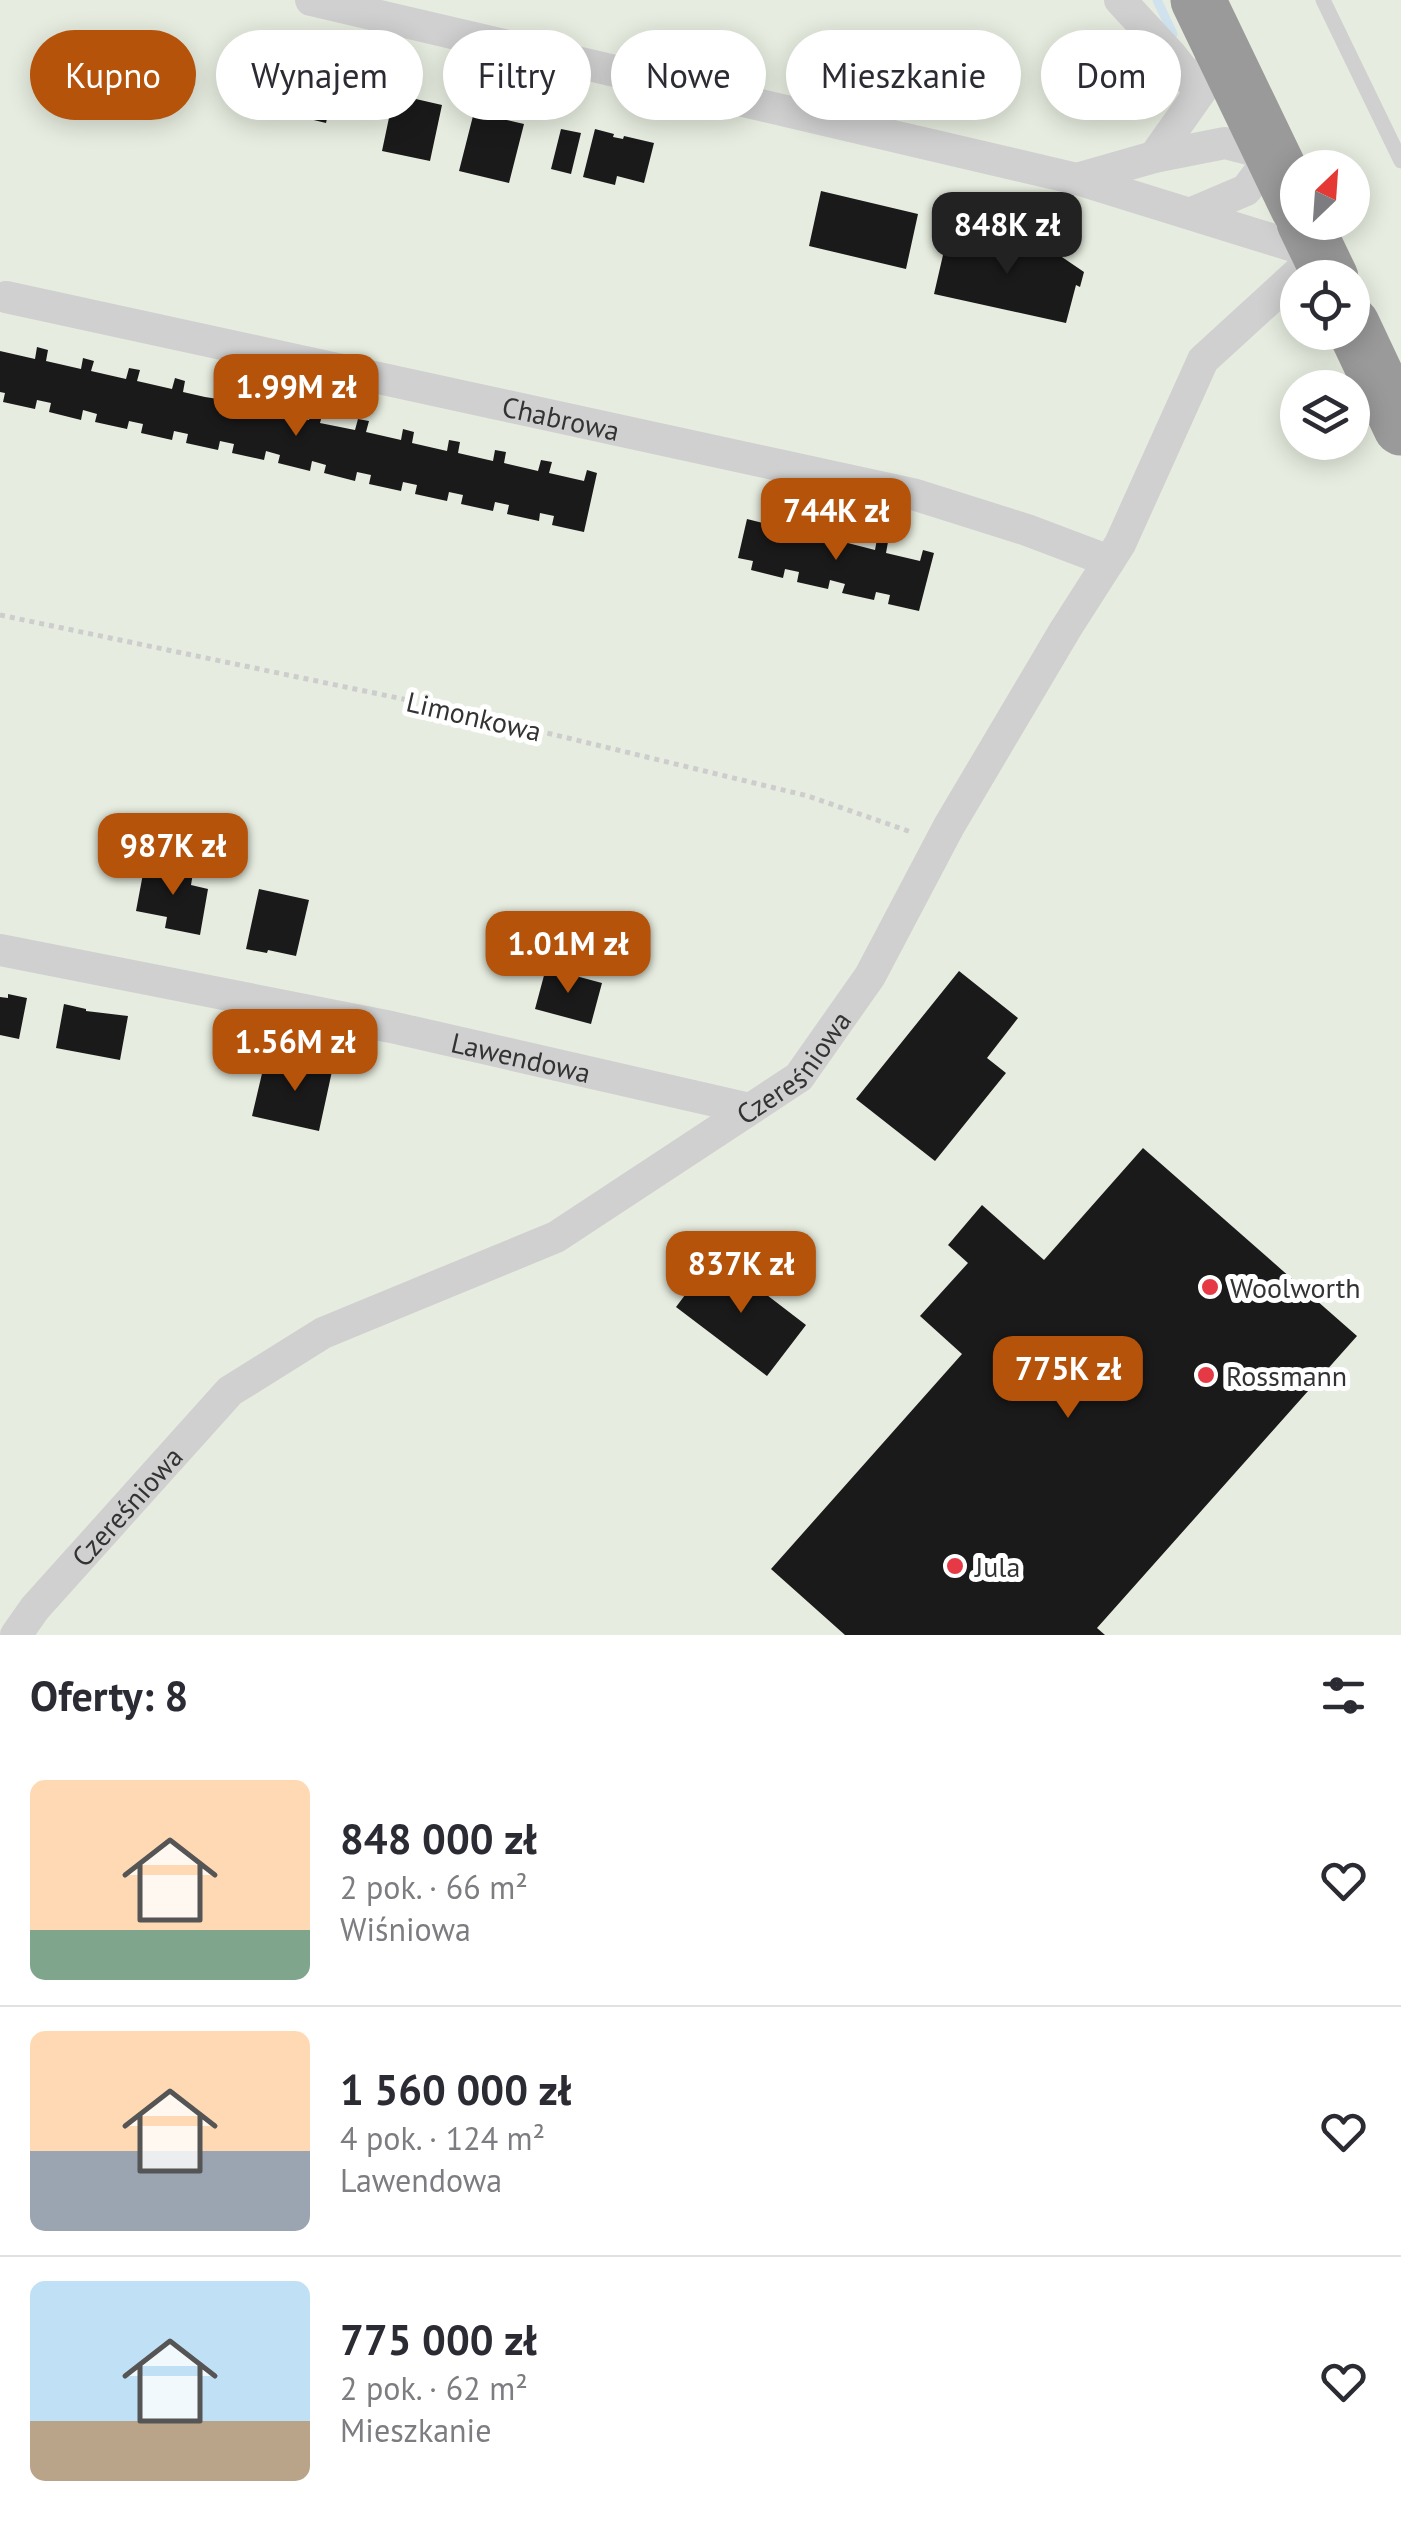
<!DOCTYPE html>
<html lang="pl">
<head>
<meta charset="utf-8">
<style>
  body { margin:0; font-family:"PT Sans",sans-serif; background:#f7f7f7; color:#2b2b33; height:100vh; display:flex; flex-direction:column; font-size:38px; white-space:nowrap }
  * { box-sizing:border-box; margin:0 }
  p { font-size:32px; color:#7c7c81 }
  .icon { flex:none; width:55px; height:55px; fill:none; stroke:currentColor; stroke-width:2; stroke-linecap:round; stroke-linejoin:round }
  .map { position:relative; height:1635px; overflow:hidden }
  .panel { display:flex; flex-direction:column; background:#fff; flex:1 }
  .panel>* { flex:none }
  .guide { position:absolute; left:30px; top:30px; width:1342px; height:90px; display:flex; gap:20px }
  .needle { width:65px; rotate:25deg }
  .fabs { position:absolute; left:1280px; top:150px; display:grid; gap:20px }
  .fabs a { display:grid; place-items:center; width:90px; height:90px; border-radius:50%; background:#fff; box-shadow:0 5px 25px #0003; font-size:50px }
  .price { position:absolute; translate:-50% -85px; padding:0 22px; border-radius:20px; background:#b45309; color:#fff; font-size:32px; line-height:65px; filter:drop-shadow(0 2px 5px #0008) }
  .price::after { content:''; position:absolute; left:50%; top:60px; width:30px; height:22px; margin-left:-15px; background:inherit; clip-path:polygon(0 0,100% 0,50% 100%) }
  .price.selected { background:#222; color:#fff }
  ul { padding:0; list-style:none }
  li { display:flex; align-items:center; gap:30px; height:250px; padding:0 30px }
  li+li { border-top:2px solid #e1e1e2 }
  li span { display:grid; place-items:center; flex:none; width:280px; height:200px; border-radius:15px; color:#555 }
  li>.icon { margin-inline-start:auto }
  span .icon { width:120px; height:120px; fill:#fffc; stroke-width:1 }
  li b { font-size:42px }
  h2 { display:flex; justify-content:space-between; align-items:center; height:120px; padding:0 30px; font-size:42px }
  .pill { padding:0 35px; border-radius:45px; background:#fff; box-shadow:0 5px 25px #0003; font-size:35px; line-height:90px }
  .pill.selected { background:#b45309; color:#fff }
  .map>svg:first-child { display:block }
  .green { fill:#e6ecdf; fill-rule:evenodd }
  .lines { fill:none; stroke-linecap:round; stroke-linejoin:round }
  .stream { stroke:#cfe2ee; stroke-width:9 }
  .building { fill:#1a1a1a }
  .path { stroke:#cdcdcd; stroke-width:5; stroke-dasharray:5 5; stroke-linecap:butt }
  .lane { stroke:#d0d0d0; stroke-width:15 }
  .street { stroke:#d0d0d0; stroke-width:32 }
  .highway { stroke:#9a9a9a; stroke-width:55 }
  .poi-dot { fill:#e63946; stroke:#fff; stroke-width:4 }
  .labels { text-anchor:middle; dominant-baseline:central; stroke-width:10; stroke-linejoin:round; paint-order:stroke }
  .street-label { font-size:28px; fill:#333; stroke:#fff }
  .poi-label { font-size:28px; fill:#333; stroke:#fff; text-anchor:start }
</style>
</head>
<body>
<div class="map">
<svg width="1401" height="1635" viewBox="0 0 1401 1635">
  <rect width="100%" height="100%" fill="#fff"/>
  <path class="green" d="M0 0H1401V1635H0ZM1298 168H1352V222H1298ZM1298 278H1352V332H1298ZM1298 388H1352V442H1298Z"/>
  <g class="lines">
    <path class="stream" d="M1157 0 1173 34"/>
  </g>
  <path class="building" d="M286 57 321 65 319 72 337 76 326 123 256 106 267 60 285 64Z
    M394 94 442 105 430 161 382 151Z
    M474 112 524 124 509 183 459 171Z
    M561 129 581 133 571 174 551 169Z
    M595 129 614 134 613 137 623 139 624 136 654 143 644 183 617 176 615 185 583 177Z
    M821 191 918 214 906 269 809 246Z
    M949 229 1059 255 1084 272 1080 287 1076 285 1066 323 934 294Z
    M37 347 48 350 46 361 81 369 83 358 94 361 91 371 126 379 129 368 140 370 137 381 172 389 175 378 185 381 183 392 205 397 218 399 220 389 232 391 229 402 264 410 266 399 277 401 275 412 309 420 312 409 323 412 320 423 355 430 358 419 369 421 366 432 401 440 403 429 414 432 412 443 447 451 449 440 460 442 458 453 493 461 495 450 506 452 504 463 538 471 541 460 552 462 549 473 584 481 587 470 597 473 584 532 552 525 554 516 540 513 539 521 507 514 509 505 495 502 493 511 461 504 463 495 449 492 447 501 415 494 417 485 403 482 401 491 369 484 371 475 357 472 355 481 324 473 326 465 312 461 310 471 278 463 280 455 266 451 264 460 232 453 234 444 220 441 218 450 186 443 188 434 174 431 172 440 141 433 143 424 129 421 127 429 95 422 97 414 83 410 81 420 49 412 51 403 37 400 35 409 3 402 5 393 0 392V351L35 359Z
    M786 517 797 519 795 530 829 539 832 528 843 530 840 541 875 550 877 539 888 542 886 553 920 561 923 550 934 553 919 611 888 604 890 595 876 592 874 600 842 593 845 584 830 580 828 589 797 582 799 572 785 569 783 578 751 570 753 561 738 558 747 519 784 528Z
    M145 863 193 873 191 885 208 889 200 935 165 928 167 917 136 911Z
    M259 889 309 900 296 956 268 950 267 953 246 949Z
    M546 968 602 983 591 1024 535 1009Z
    M959 971 1018 1018 987 1058 1006 1073 935 1161 856 1099Z
    M8 994 27 998 19 1039 0 1035V997L8 998Z
    M64 1004 86 1009V1011L128 1016 120 1060 56 1048Z
    M303 1055 334 1062 319 1131 252 1116 264 1065 299 1073Z
    M1143 1148 1357 1336 1097 1628 1105 1635H845L771 1569 962 1354 920 1316 968 1263 948 1245 982 1205 1044 1260Z
    M715 1255 806 1325 767 1376 676 1307Z"/>
  <g class="lines">
    <path class="path" d="M0 615 427 704 808 796 911 832"/>
    <path class="lane" d="M1323 0 1401 161"/>
    <g class="street">
      <path d="M1120 0 1170 54 1200 92"/>
      <path d="M1154 157 1200 92 1218 41"/>
      <path d="M1077 179 1154 157 1225 143 1272 155 1246 190 1192 213"/>
      <path id="s1" d="M6 297 916 495 1027 530 1109 561"/>
      <path id="s2" d="M0 950 391 1027 750 1109"/>
      <path id="s3" d="M16 1635 35 1608 230 1391 323 1333 556 1237 799 1077 870 976 949 826 1065 630 1120 544 1203 360 1319 254 1077 179 311 0"/>
    </g>
    <path class="highway" d="M1198 0 1298 208
      M1304 222 1331 278
      M1352 324 1401 428"/>
  </g>
  <g class="poi-dot">
    <circle cx="1210" cy="1287" r="10"/>
    <circle cx="1206" cy="1375" r="10"/>
    <circle cx="955" cy="1566" r="10"/>
  </g>
  <g class="labels">
    <g class="street-label">
      <text stroke="none"><textPath href="#s1" startOffset="568">Chabrowa</textPath></text>
      <text transform="translate(474 716) rotate(13)">Limonkowa</text>
      <text stroke="none"><textPath href="#s2" startOffset="532">Lawendowa</textPath></text>
      <text stroke="none"><textPath href="#s3" startOffset="980">Czereśniowa</textPath></text>
      <text stroke="none"><textPath href="#s3" startOffset="170">Czereśniowa</textPath></text>
    </g>
    <g class="poi-label">
      <text x="1230" y="1287">Woolworth</text>
      <text x="1226" y="1375">Rossmann</text>
      <text x="975" y="1566">Jula</text>
    </g>
  </g>
</svg>
<div class="fabs">
<a><svg class="needle" viewBox="-14 -14 28 28"><path d="M0-13l5 13h-10z" fill="#e53935"/><path d="M0 13l5-13h-10z" fill="#7c7c81"/></svg></a>
<a><svg class="icon" aria-label="locate" viewBox="0 0 24 24"><circle cx="12" cy="12" r="6"/><path d="M12 2v4M12 18v4M2 12h4M18 12h4"/></svg></a>
<a><svg class="icon" aria-label="layers" viewBox="0 0 24 24"><path d="M12 4l9 5-9 5-9-5zM3 14l9 5 9-5"/></svg></a>
</div>
<b class="price selected" style="left:1007px;top:277px">848K zł</b>
<b class="price" style="left:296px;top:439px">1.99M zł</b>
<b class="price" style="left:836px;top:563px">744K zł</b>
<b class="price" style="left:173px;top:898px">987K zł</b>
<b class="price" style="left:568px;top:996px">1.01M zł</b>
<b class="price" style="left:295px;top:1094px">1.56M zł</b>
<b class="price" style="left:741px;top:1316px">837K zł</b>
<b class="price" style="left:1068px;top:1421px">775K zł</b>
<div class="guide">
<a class="pill selected">Kupno</a>
<a class="pill">Wynajem</a>
<a class="pill">Filtry</a>
<a class="pill">Nowe</a>
<a class="pill">Mieszkanie</a>
<a class="pill">Dom</a>
</div>
</div>
<section class="panel">
<h2>Oferty: 8<svg class="icon" aria-label="filters" viewBox="0 0 24 24"><path d="M4 7h16M4 17h16"/><circle cx="9" cy="7" r="2"/><circle cx="15" cy="17" r="2"/></svg></h2>
<ul>
<li><span style="background:linear-gradient(#ffd9b3 75%,#7fa58c 0)"><svg class="icon" aria-label="home" viewBox="0 0 24 24"><path d="M3 11l9-7 9 7M6 9v11h12V9"/></svg></span><div><b>848 000 zł</b><p>2 pok. · 66 m²</p><p>Wiśniowa</p></div><svg class="icon" aria-label="heart" viewBox="0 0 24 24"><path d="M12 20l-8-8c-3-5 5-10 8-4 3-6 11-1 8 4z"/></svg></li>
<li><span style="background:linear-gradient(#ffd9b3 60%,#9aa5b1 0)"><svg class="icon" aria-label="home" viewBox="0 0 24 24"><path d="M3 11l9-7 9 7M6 9v11h12V9"/></svg></span><div><b>1 560 000 zł</b><p>4 pok. · 124 m²</p><p>Lawendowa</p></div><svg class="icon" aria-label="heart" viewBox="0 0 24 24"><path d="M12 20l-8-8c-3-5 5-10 8-4 3-6 11-1 8 4z"/></svg></li>
<li><span style="background:linear-gradient(#bfe0f5 70%,#b9a48a 0)"><svg class="icon" aria-label="home" viewBox="0 0 24 24"><path d="M3 11l9-7 9 7M6 9v11h12V9"/></svg></span><div><b>775 000 zł</b><p>2 pok. · 62 m²</p><p>Mieszkanie</p></div><svg class="icon" aria-label="heart" viewBox="0 0 24 24"><path d="M12 20l-8-8c-3-5 5-10 8-4 3-6 11-1 8 4z"/></svg></li>
</ul>
</section>
</body>
</html>
